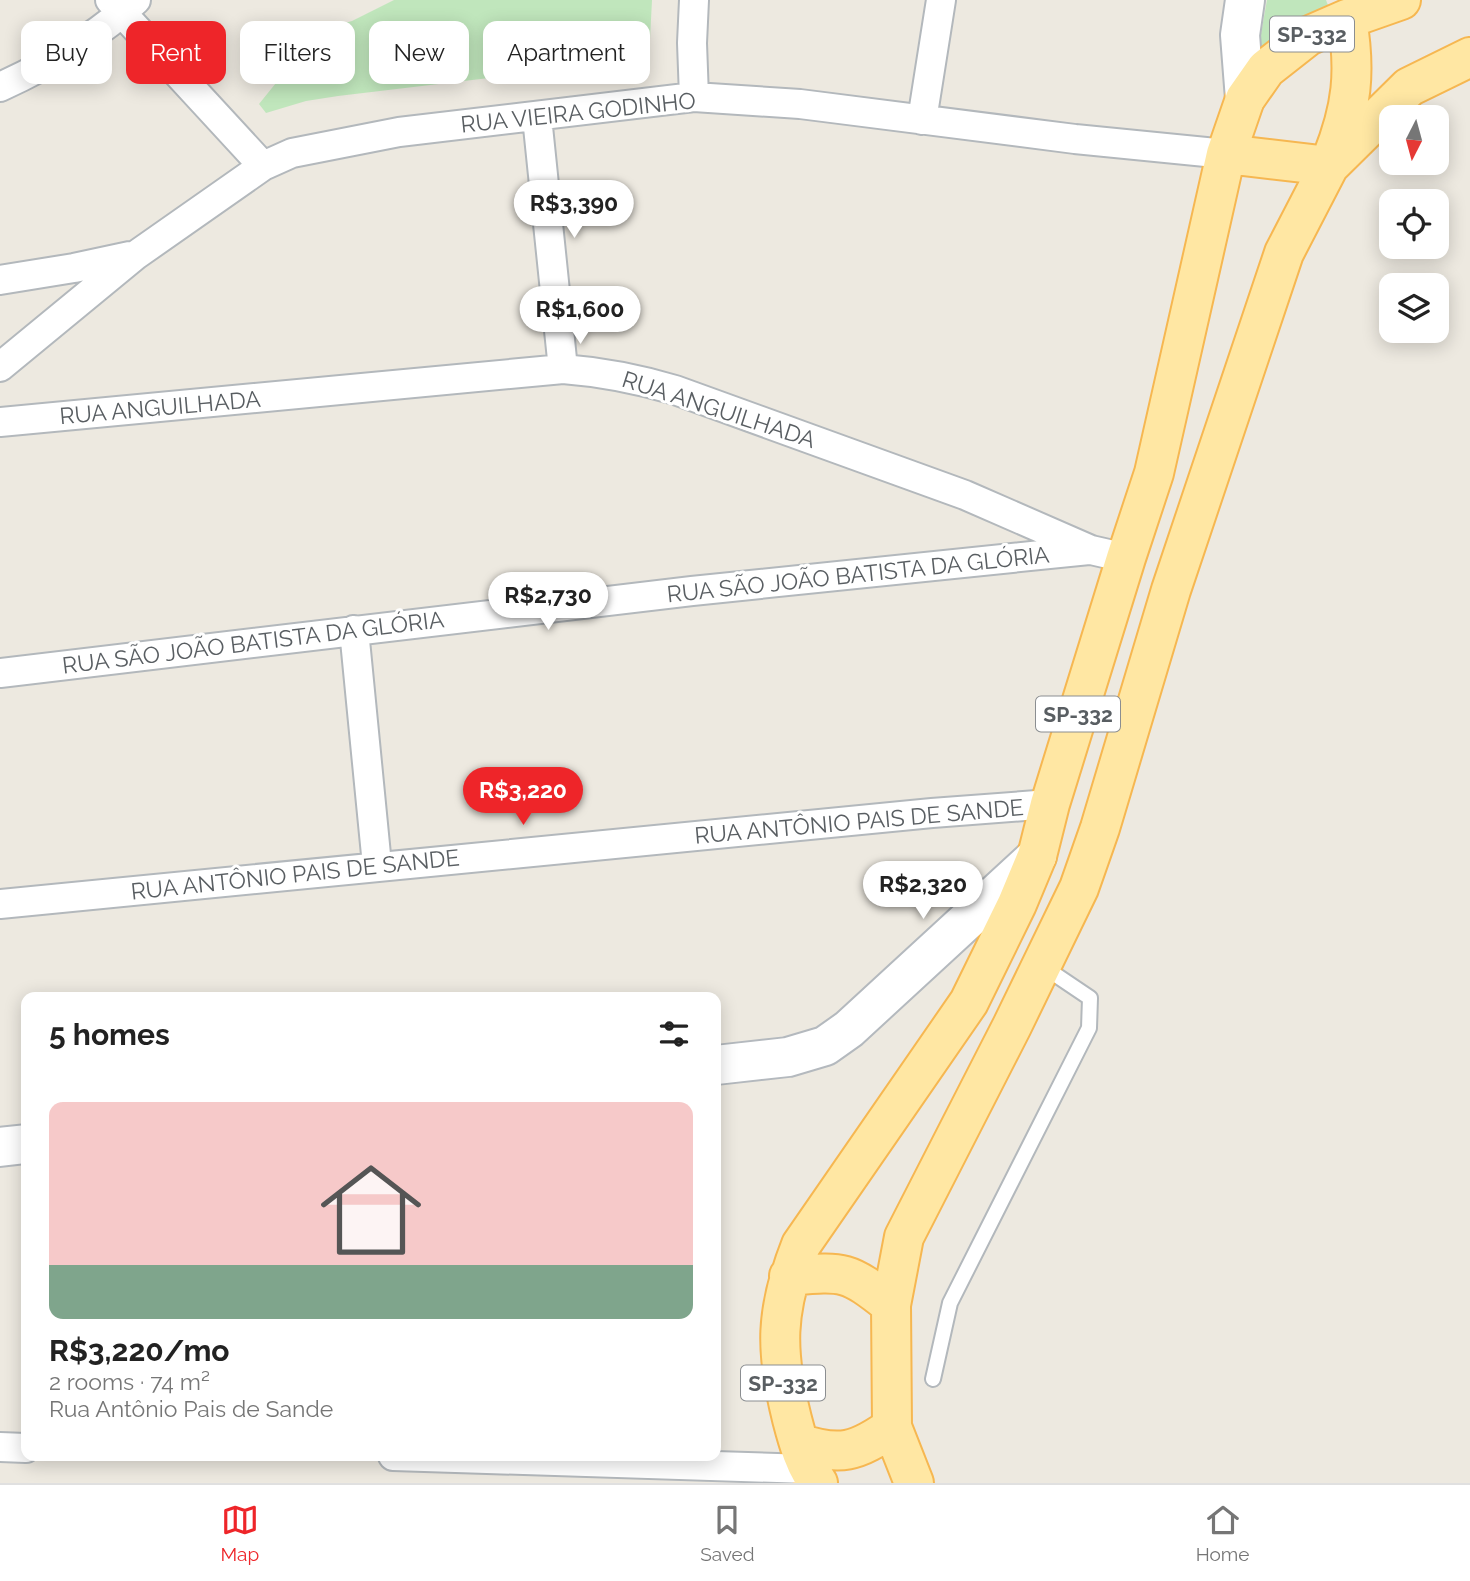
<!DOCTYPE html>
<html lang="en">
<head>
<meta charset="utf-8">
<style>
  body { margin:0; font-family:Raleway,sans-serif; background:#f6f6f6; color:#222; height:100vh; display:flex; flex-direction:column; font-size:26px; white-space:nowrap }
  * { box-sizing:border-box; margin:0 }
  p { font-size:23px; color:#767676 }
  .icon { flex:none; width:38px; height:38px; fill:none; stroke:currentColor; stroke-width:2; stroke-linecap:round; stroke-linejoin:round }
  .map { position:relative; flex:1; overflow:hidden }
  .side { position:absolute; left:21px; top:992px; width:700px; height:469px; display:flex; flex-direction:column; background:#fff; border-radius:14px; box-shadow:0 4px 18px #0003 }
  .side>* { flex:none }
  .top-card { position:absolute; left:21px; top:21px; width:700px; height:63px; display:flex; gap:14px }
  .needle { width:46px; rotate:186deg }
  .buttons { position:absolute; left:1379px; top:105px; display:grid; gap:14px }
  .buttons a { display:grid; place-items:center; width:70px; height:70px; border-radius:14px; background:#fff; box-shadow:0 4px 18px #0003; font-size:35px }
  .price { position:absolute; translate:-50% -60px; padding:0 16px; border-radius:24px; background:#fff; color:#222; font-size:23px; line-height:46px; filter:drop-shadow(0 2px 4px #0008) }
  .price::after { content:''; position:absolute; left:50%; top:42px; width:21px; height:16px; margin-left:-10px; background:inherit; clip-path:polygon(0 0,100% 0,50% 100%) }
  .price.current { background:#ee2529; color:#fff }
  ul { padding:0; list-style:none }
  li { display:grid; align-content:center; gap:14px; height:371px; padding:0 28px }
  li+li { border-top:2px solid #e0e0e0 }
  li span { display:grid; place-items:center; height:217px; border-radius:14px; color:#555 }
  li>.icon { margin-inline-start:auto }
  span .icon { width:126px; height:126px; fill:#fffc; stroke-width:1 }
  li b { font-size:30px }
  h2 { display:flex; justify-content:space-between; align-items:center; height:84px; padding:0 28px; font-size:30px }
  .chip { padding:0 24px; border-radius:14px; background:#fff; box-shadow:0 4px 18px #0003; font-size:24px; line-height:63px }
  .chip.current { background:#ee2529; color:#fff }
  .menu { display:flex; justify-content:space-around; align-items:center; height:98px; border-top:2px solid #e0e0e0; background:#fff; font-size:19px; color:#767676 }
  .menu a { display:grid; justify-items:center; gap:4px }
  .menu .current { color:#ee2529 }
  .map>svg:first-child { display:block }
  .green { fill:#c0e6bc }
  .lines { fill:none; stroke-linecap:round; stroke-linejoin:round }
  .lane-casing { stroke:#b3b8bc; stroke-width:18 }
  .street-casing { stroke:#b3b8bc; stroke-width:32 }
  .secondary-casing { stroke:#b4b9be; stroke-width:42 }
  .primary-casing { stroke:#f6b751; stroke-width:42 }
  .lane { stroke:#fff; stroke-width:14 }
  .street { stroke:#fff; stroke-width:28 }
  .secondary { stroke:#fff; stroke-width:38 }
  .primary { stroke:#ffe7a3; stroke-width:38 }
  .labels { text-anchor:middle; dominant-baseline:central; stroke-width:6; stroke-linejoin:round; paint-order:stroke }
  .shield { fill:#fff; stroke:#8b8e91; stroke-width:2 }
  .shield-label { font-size:21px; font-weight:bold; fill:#595e62 }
  .street-label { font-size:23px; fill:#595e62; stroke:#fff }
</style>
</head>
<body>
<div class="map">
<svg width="1470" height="1483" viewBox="0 0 1470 1483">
  <rect width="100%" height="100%" fill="#ede9e0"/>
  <path class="green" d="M394 0H652L649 59 338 96 306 101 266 113 259 104 318 31 352 21Z
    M1267 0H1326L1329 8 1303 16 1276 40 1255 67Z"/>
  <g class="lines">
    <defs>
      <path id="lane" d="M933 1379 950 1303 1089 1028 1090 998 1044 967"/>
      <path id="street" d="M110 0 263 166
        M0 87C48 65 97 37 136 0
        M694 97 692 43 694 0
        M537 117 563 369
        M922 120 941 0
        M0 280 74 268 130 256
        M0 367 136 255 263 166 292 153 399 132 694 97 800 104 1075 139 1226 154
        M0 422 563 369C602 372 638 379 675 390L965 495 1091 550 1126 558
        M354 630 377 865
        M0 673 692 591 1089 550
        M0 904 932 813 1050 804
        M0 1447 26 1448
        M393 1456 808 1469"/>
      <path id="secondary" d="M1245 99 1240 35 1245 0
        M716 1065 788 1057 825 1046 849 1029 1037 856
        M0 1147 26 1144"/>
      <path id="primary" d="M1226 154 1329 166
        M1332 158C1352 108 1356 72 1347 19
        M789 1276C844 1271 847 1270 891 1305
        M799 1443C840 1457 857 1452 892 1427
        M818 1483C804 1464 798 1442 792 1419 775 1351 775 1311 801 1245L969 1002 1017 904 1037 856 1050 804 1126 558 1154 473 1226 154 1245 99 1266 69 1308 36 1347 19 1401 0
        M914 1483 892 1427 891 1305 904 1237 1012 1026 1079 888 1100 828 1171 590 1284 253 1329 166 1409 87 1470 57"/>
    </defs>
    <use href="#lane" class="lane-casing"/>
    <use href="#street" class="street-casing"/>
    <use href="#secondary" class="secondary-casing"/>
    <use href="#primary" class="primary-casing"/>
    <use href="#lane" class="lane"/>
    <use href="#street" class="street"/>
    <use href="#secondary" class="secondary"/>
    <use href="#primary" class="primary"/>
  </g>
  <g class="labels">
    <g class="shield">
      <rect x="1270" y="16.5" width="84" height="35" rx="5"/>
      <rect x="1036" y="696.5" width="84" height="35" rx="5"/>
      <rect x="741" y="1365.5" width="84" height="35" rx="5"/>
    </g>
    <g class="shield-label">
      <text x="1312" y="34">SP-332</text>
      <text x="1078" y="714">SP-332</text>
      <text x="783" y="1383">SP-332</text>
    </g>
    <g class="street-label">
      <text transform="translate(578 112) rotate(-6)">RUA VIEIRA GODINHO</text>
      <text transform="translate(160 407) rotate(-5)">RUA ANGUILHADA</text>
      <text transform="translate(719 409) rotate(18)">RUA ANGUILHADA</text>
      <text transform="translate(858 574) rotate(-6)">RUA SÃO JOÃO BATISTA DA GLÓRIA</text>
      <text transform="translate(253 642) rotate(-7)">RUA SÃO JOÃO BATISTA DA GLÓRIA</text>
      <text transform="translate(859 821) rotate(-5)">RUA ANTÔNIO PAIS DE SANDE</text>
      <text transform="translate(295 874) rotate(-6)">RUA ANTÔNIO PAIS DE SANDE</text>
    </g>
  </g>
</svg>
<div class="buttons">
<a><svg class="needle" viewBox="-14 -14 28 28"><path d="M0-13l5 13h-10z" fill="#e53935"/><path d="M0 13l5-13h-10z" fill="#767676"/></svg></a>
<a><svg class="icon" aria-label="locate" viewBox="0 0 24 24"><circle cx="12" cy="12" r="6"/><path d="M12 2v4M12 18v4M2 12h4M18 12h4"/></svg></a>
<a><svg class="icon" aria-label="layers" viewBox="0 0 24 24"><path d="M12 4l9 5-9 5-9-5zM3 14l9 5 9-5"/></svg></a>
</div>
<b class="price" style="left:574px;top:240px">R$3,390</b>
<b class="price" style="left:580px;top:346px">R$1,600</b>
<b class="price" style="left:548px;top:632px">R$2,730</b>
<b class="price current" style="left:523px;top:827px">R$3,220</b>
<b class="price" style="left:923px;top:921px">R$2,320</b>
<div class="top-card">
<a class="chip">Buy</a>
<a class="chip current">Rent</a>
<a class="chip">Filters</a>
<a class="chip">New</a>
<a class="chip">Apartment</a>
</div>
<section class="side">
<h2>5 homes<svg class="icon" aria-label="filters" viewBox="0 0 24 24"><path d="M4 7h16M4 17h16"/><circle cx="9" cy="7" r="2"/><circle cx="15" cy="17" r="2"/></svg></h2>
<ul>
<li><span style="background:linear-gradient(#f6c9c9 75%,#7fa58c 0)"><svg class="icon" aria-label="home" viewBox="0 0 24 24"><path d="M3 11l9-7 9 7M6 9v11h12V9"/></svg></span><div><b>R$3,220/mo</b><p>2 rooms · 74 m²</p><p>Rua Antônio Pais de Sande</p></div></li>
</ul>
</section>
</div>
<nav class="menu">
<a class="current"><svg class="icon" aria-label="map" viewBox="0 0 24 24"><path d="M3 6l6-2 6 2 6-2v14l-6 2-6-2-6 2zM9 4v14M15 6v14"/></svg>Map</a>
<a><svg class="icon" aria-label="saved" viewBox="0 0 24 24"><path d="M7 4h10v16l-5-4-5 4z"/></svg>Saved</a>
<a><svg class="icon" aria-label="home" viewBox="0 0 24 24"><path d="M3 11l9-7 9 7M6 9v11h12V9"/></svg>Home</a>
</nav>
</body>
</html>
